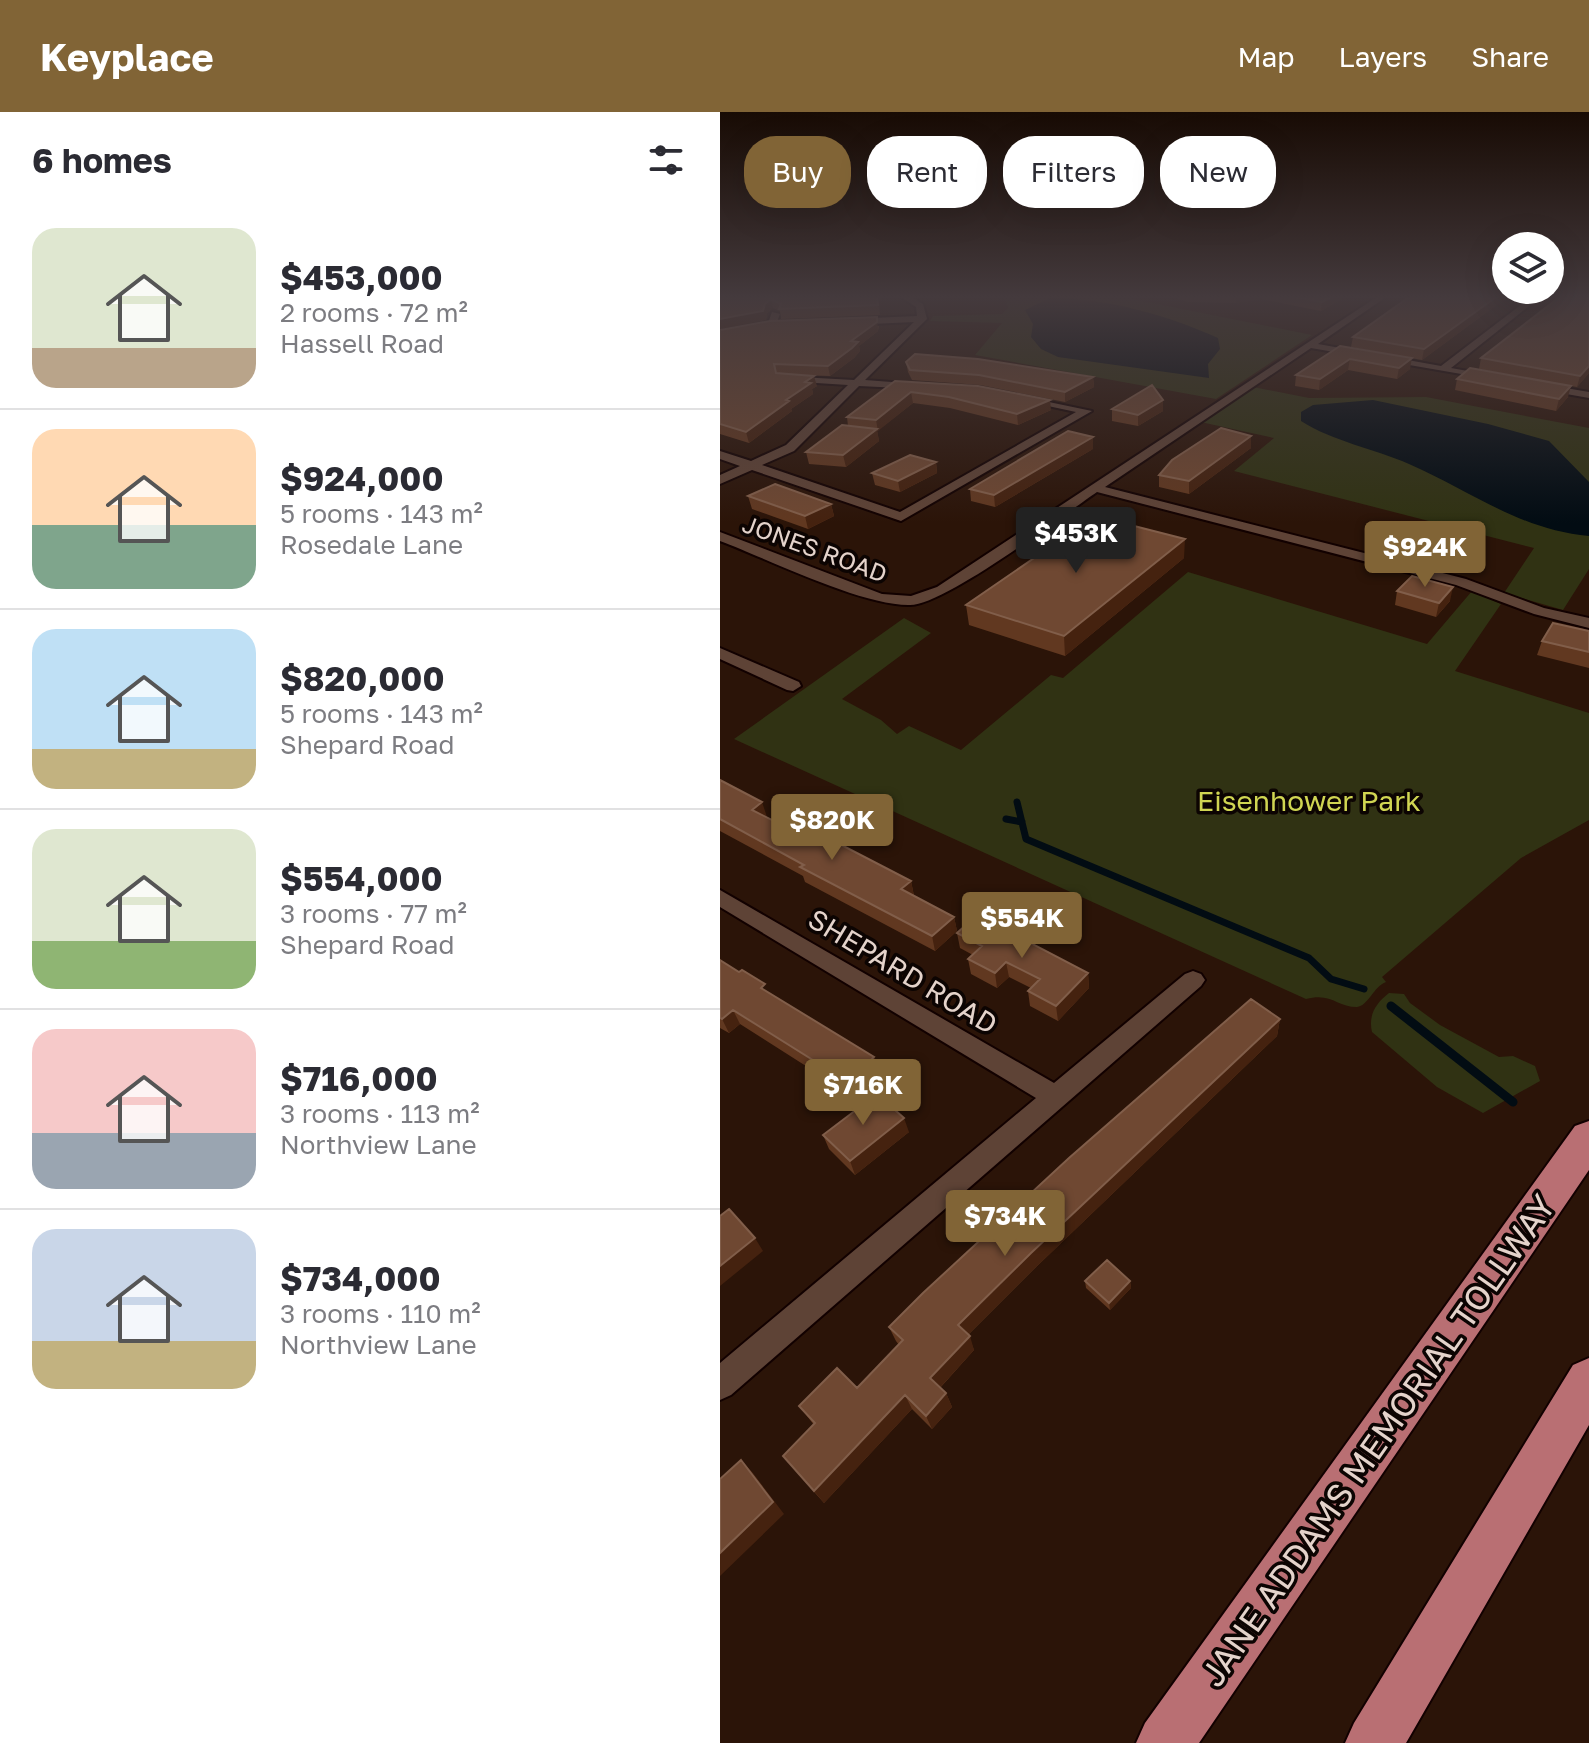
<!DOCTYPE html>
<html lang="en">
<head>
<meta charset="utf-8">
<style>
  body { margin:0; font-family:"Golos Text",sans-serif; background:#f2f2f3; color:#2b2b33; height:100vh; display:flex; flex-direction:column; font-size:30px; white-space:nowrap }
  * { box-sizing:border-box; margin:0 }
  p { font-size:26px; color:#7c7c81 }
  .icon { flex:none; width:44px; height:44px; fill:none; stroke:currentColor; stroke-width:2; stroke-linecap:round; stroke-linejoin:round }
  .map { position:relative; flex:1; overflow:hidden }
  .side { display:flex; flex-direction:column; background:#fff; width:720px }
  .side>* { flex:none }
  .top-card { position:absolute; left:24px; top:24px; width:724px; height:72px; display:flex; gap:16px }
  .buttons { position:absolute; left:772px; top:120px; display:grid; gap:16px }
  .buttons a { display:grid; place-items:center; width:72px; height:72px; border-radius:50%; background:#fff; box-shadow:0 8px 32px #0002; font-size:40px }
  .price { position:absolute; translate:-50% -68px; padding:0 18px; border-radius:8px; background:#816436; color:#fff; font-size:26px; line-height:52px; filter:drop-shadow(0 2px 4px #0008) }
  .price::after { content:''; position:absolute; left:50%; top:48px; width:24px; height:18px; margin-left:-12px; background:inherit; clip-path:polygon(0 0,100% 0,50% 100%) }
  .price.current { background:#222; color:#fff }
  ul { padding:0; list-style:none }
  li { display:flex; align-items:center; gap:24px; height:200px; padding:0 32px }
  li+li { border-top:2px solid #e1e1e2 }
  li span { display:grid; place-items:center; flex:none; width:224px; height:160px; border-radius:24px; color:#555 }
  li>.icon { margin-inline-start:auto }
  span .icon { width:96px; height:96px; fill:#fffc; stroke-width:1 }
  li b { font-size:34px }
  h2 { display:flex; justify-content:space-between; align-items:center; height:96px; padding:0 32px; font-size:34px }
  .tag { padding:0 28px; border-radius:32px; background:#fff; box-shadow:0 8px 32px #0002; font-size:28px; line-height:72px }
  .tag.current { background:#816436; color:#fff }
  header { display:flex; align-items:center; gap:48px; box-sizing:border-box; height:112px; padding:0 40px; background:#816436; color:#fff }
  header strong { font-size:38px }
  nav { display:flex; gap:44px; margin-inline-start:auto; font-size:28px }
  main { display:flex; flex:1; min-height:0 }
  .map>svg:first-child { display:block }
  .green { fill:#303213 }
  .water { fill:#020c13 }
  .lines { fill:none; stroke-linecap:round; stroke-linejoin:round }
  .stream-far1 { stroke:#020c13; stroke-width:7 }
  .stream { stroke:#020c13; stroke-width:9 }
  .minor-casing { stroke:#120100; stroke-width:4 }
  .highway-casing { stroke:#120100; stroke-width:4 }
  .minor { fill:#5e4336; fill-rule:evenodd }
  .highway { fill:#b96f73; fill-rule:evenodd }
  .wall { fill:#613820 }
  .shaded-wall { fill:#45220f }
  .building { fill:#6f4832; stroke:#815e4a; stroke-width:2 }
  .labels { text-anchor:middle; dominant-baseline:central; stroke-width:7; stroke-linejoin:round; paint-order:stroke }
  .far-street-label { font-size:24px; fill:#e4d3cb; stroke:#0c0402 }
  .park-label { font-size:28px; fill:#d0d552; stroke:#0c0402 }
  .street-label { font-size:28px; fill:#e4d3cb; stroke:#0c0402 }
  .near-street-label { font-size:34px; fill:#e4d3cb; stroke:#0c0402 }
</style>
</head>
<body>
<header>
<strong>Keyplace</strong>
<nav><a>Map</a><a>Layers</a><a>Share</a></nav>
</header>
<main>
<section class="side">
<h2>6 homes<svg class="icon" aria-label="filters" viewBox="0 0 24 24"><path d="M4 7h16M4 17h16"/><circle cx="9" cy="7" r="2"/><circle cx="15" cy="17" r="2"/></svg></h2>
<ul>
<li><span style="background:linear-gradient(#dfe7d0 75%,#b9a48a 0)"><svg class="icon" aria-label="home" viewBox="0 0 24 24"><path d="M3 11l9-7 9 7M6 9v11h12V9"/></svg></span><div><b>$453,000</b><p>2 rooms · 72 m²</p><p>Hassell Road</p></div></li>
<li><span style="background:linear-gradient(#ffd9b3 60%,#7fa58c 0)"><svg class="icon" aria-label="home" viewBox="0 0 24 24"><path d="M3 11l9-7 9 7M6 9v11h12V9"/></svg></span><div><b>$924,000</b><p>5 rooms · 143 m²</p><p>Rosedale Lane</p></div></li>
<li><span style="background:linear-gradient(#bfe0f5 75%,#c2b280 0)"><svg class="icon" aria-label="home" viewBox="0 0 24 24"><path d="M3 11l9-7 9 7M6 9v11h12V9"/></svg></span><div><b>$820,000</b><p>5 rooms · 143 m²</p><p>Shepard Road</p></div></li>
<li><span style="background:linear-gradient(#dfe7d0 70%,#8fb573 0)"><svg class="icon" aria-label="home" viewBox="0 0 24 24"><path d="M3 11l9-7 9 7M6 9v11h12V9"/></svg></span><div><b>$554,000</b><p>3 rooms · 77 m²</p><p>Shepard Road</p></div></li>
<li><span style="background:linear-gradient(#f6c9c9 65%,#9aa5b1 0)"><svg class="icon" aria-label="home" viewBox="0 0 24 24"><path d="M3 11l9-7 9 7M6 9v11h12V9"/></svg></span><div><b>$716,000</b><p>3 rooms · 113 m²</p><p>Northview Lane</p></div></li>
<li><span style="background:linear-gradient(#c9d6e8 70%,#c2b280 0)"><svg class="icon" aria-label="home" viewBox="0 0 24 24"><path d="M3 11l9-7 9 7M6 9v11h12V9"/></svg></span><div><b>$734,000</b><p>3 rooms · 110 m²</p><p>Northview Lane</p></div></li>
</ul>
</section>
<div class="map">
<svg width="869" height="1631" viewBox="0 0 869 1631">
  <rect width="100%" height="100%" fill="#2b1408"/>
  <path class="green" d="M279 183H392L592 223 496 287 255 243 282 211 210 209 213 204 282 202 288 196 285 187Z
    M528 274 589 286 706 285 869 316V457L843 498 784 481 814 436 514 359 554 326 476 309Z
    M468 460 707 532 752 479 781 492 735 559 869 601V708L801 746 662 865 666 870C654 874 648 894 637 895 617 895 611 880 586 887L14 627 184 506 211 521 122 587 161 608 177 622 189 614 241 638 331 563 343 566Z
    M669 881 684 882 690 891 720 913 779 945 793 944 815 954 820 969 763 1001 717 975 652 920C648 903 656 891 669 881Z"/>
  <path class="water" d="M330 186C387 186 447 203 498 226L500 237 488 252 489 266 338 245 321 237 311 225 313 212 305 198Z
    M653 288 768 312 829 329 869 370V424C800 418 751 379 689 352 653 336 614 330 581 309V300L593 293Z"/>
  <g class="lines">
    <path class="stream-far1" d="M297 690 306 727 589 846 611 867 644 877
      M286 707 302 710
      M671 894 674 896"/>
    <path class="stream" d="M671 894 793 990"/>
    <defs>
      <path id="minor" d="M178 183H188L203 192 207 207 145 268 198 272 203 275 202 277 139 274 74 339 42 353 180 400 356 300 300 288V284L372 299 181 409 32 358 0 372V363L20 354 0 347V339L31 349 66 333 128 273 65 269 61 268V264L134 268 194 210 129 213 124 210 129 207 197 204 196 195Z
        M660 183H669L598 232 721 254 814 183H823L731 256 776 264V268L591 236 385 375 746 467 824 496 869 506V516L814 502 736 473 377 380C342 404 225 493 190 493 142 494 48 447 0 429V420L162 482 191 484 217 475Z
        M52 200 60 202 55 215 0 225V219L48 211Z
        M822 272 869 280V286L818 277V273Z
        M0 536 79 570 81 574 73 579 67 578 0 547Z
        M0 778 334 971 465 862 473 859 481 862 485 868 481 874 11 1283 0 1288V1251L316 986 0 795Z"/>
      <path id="highway" d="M869 1009V1058L479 1631H416L425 1611 855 1014Z
        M869 1246V1313L686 1631H625L634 1611 853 1253Z"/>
    </defs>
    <use href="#minor" class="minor-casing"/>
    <use href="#highway" class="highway-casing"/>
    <use href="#minor" class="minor"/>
    <use href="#highway" class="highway"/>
  </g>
  <path class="wall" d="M0 183H161L162 188 159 189 160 203 61 207 60 199 53 196 47 201 46 208Z
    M446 183H628L601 199 541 187 516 191 468 190Z
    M692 183H790L702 248 631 235 633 225Z
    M159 214 158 219 139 234 140 239 134 246 110 264 82 263 97 274 92 277 93 282 71 297 72 299 29 331 0 322V218Z
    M620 234 690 257 677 267 628 258 599 278 575 274 576 263Z
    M761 246 869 261 857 275 759 257Z
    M186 250 373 265 374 275 345 290 260 273 192 268 188 260Z
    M737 267 848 285 836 299 735 278Z
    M175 269 331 298 298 313 230 296 193 291 157 319 159 329 126 355 89 352 86 340 128 314 127 305Z
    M443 288V299L418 314 392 309V297Z
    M531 324V336L469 382 439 375V363Z
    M373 337 275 395 251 389 250 377Z
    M216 350 217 361 180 380 155 373 152 361Z
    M28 384 111 392 114 404 88 417 32 397Z
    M464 446 345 544 249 513 246 493Z
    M677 479 730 489 716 505 675 493Z
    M869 519V556L817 543 822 529Z
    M0 668 47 705 70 717 191 769 194 784 234 805 237 819 215 839 85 770 83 764 0 719Z
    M237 821 368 861 369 876 338 909 310 894 308 879 311 876 289 865 277 876 251 862 248 847 253 843 240 836Z
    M0 848 49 881 154 945 159 959 133 984 20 912 9 921 0 916Z
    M560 907 557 924 314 1157 248 1223 254 1238 220 1276 226 1281 232 1295 212 1317 192 1297 104 1391 73 1356 94 1313 79 1294 137 1276 179 1233 176 1229 169 1215Z
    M189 1020 135 1063 109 1037 103 1023Z
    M365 1169H410L411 1176 390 1198 366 1176Z"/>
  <path class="shaded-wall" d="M157 183H161L162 188 159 189 160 203Z
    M516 183H541V187L516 191Z
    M615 183H628L601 199 602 190Z
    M779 183H790L702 248 704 237Z
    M51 187 53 196 47 201 46 208 0 217V207L45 192Z
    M157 205 158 219 139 234 140 239 134 246 110 264 108 254Z
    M692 246 690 257 677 267 679 256Z
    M630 247 628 258 599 278 600 267Z
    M869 254V261L857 275 860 264Z
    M94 264 97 274 92 277 93 282 71 297 72 299 29 331 26 320Z
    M373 265 374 275 345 290V280Z
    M851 274 848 285 836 299 839 287Z
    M191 280 193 291 158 319 156 308Z
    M330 288 331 298 298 313 297 302Z
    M443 288V299L418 314V303Z
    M157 317 159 329 126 355 123 343Z
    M531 324V336L469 382V369Z
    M373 325V337L275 395 274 383Z
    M216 350 217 361 180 380 178 369Z
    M111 392 114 404 88 417 85 404Z
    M465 427 464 446 345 544 344 524Z
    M733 475 730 489 716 505 719 491Z
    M42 690 47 705 32 698Z
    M191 769 194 784 181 777Z
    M234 805 237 819 215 839 212 824Z
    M286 850 289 865 277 876 275 861Z
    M368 861 369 876 338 909 336 894Z
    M13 898 20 912 9 921 2 907Z
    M560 907 557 924 314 1157 243 1228 238 1213 311 1141Z
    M154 945 159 959 133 984 128 970Z
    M184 1006 189 1020 135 1063 130 1049Z
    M35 1126 43 1139 0 1174V1154Z
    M410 1169 411 1176 390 1198 389 1191Z
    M250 1224 254 1238 216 1280 210 1266Z
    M226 1281 232 1295 212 1317 206 1304Z
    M185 1283 192 1297 104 1391 94 1379Z
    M21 1348 33 1361 64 1402 0 1464V1441Z"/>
  <path class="building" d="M0 183H157L158 193 59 197 61 192 51 187 45 192 43 199 0 207Z
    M565 183H615L602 190Z
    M692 183H779L704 237 633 225Z
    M842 183H869V254L860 264 761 246Z
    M157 205V210L131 229 138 230 132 236 108 254 54 252 56 261 94 264 85 270 91 271 66 288 69 289 26 320 0 312V218L50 209Z
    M620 234 692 246 679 256 630 247 600 267 576 263Z
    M195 242 258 247 373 265 345 280 259 263 190 258 186 250Z
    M750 256 851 274 839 287 737 267Z
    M175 269 258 274 330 288 297 302 229 285 191 280 156 308 127 305Z
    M432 273 443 288 418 303 392 297Z
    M122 313 157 317 123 343 86 340Z
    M501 316 531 324 469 369 439 363 452 348Z
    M348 319 373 325 274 383 250 377Z
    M190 343 216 350 178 369 152 361Z
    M55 372 111 392 85 404 28 384Z
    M375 404 465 427 344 524 246 493Z
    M692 464 733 475 719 491 677 479Z
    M833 511 869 519V540L822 529Z
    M0 668 42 690 32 698 70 717 79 711 191 769 181 777 234 805 212 824 80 755 84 753 0 707Z
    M257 803 368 861 336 894 308 879 320 867 286 850 275 861 248 847 262 834 237 821Z
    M0 848 19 860 22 858 45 872 41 876 154 945 128 970 13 898 2 907 0 906Z
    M531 887 560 907 311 1141 238 1213 250 1224 210 1266 226 1281 206 1304 185 1283 94 1379 63 1344 95 1311 79 1294 117 1256 137 1276 183 1228 169 1215 203 1181 349 1046Z
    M157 982 184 1006 130 1049 103 1023Z
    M9 1097 35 1126 0 1154V1104Z
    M387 1148 410 1169 389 1191 365 1169Z
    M21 1348 53 1390 0 1441V1367Z"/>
  <linearGradient id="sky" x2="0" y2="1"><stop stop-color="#180b04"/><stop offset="0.45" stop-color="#443a3d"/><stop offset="1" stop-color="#443a3d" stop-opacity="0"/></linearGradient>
  <rect width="869" height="411" fill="url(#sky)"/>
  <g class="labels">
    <g class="far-street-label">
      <text transform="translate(95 436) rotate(20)">JONES ROAD</text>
    </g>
    <g class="park-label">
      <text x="589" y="688">Eisenhower Park</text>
    </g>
    <g class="street-label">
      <text transform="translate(183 859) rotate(31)">SHEPARD ROAD</text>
    </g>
    <g class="near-street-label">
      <text transform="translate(657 1328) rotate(-55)">JANE ADDAMS MEMORIAL TOLLWAY</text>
    </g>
  </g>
</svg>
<div class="buttons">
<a><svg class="icon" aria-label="layers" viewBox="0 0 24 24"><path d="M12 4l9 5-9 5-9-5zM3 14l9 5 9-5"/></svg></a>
</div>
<b class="price current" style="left:356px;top:463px">$453K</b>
<b class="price" style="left:705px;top:477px">$924K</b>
<b class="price" style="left:112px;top:750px">$820K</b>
<b class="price" style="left:302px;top:848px">$554K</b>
<b class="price" style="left:143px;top:1015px">$716K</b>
<b class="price" style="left:285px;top:1146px">$734K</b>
<div class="top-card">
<a class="tag current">Buy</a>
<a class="tag">Rent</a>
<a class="tag">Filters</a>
<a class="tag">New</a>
</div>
</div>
</main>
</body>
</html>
